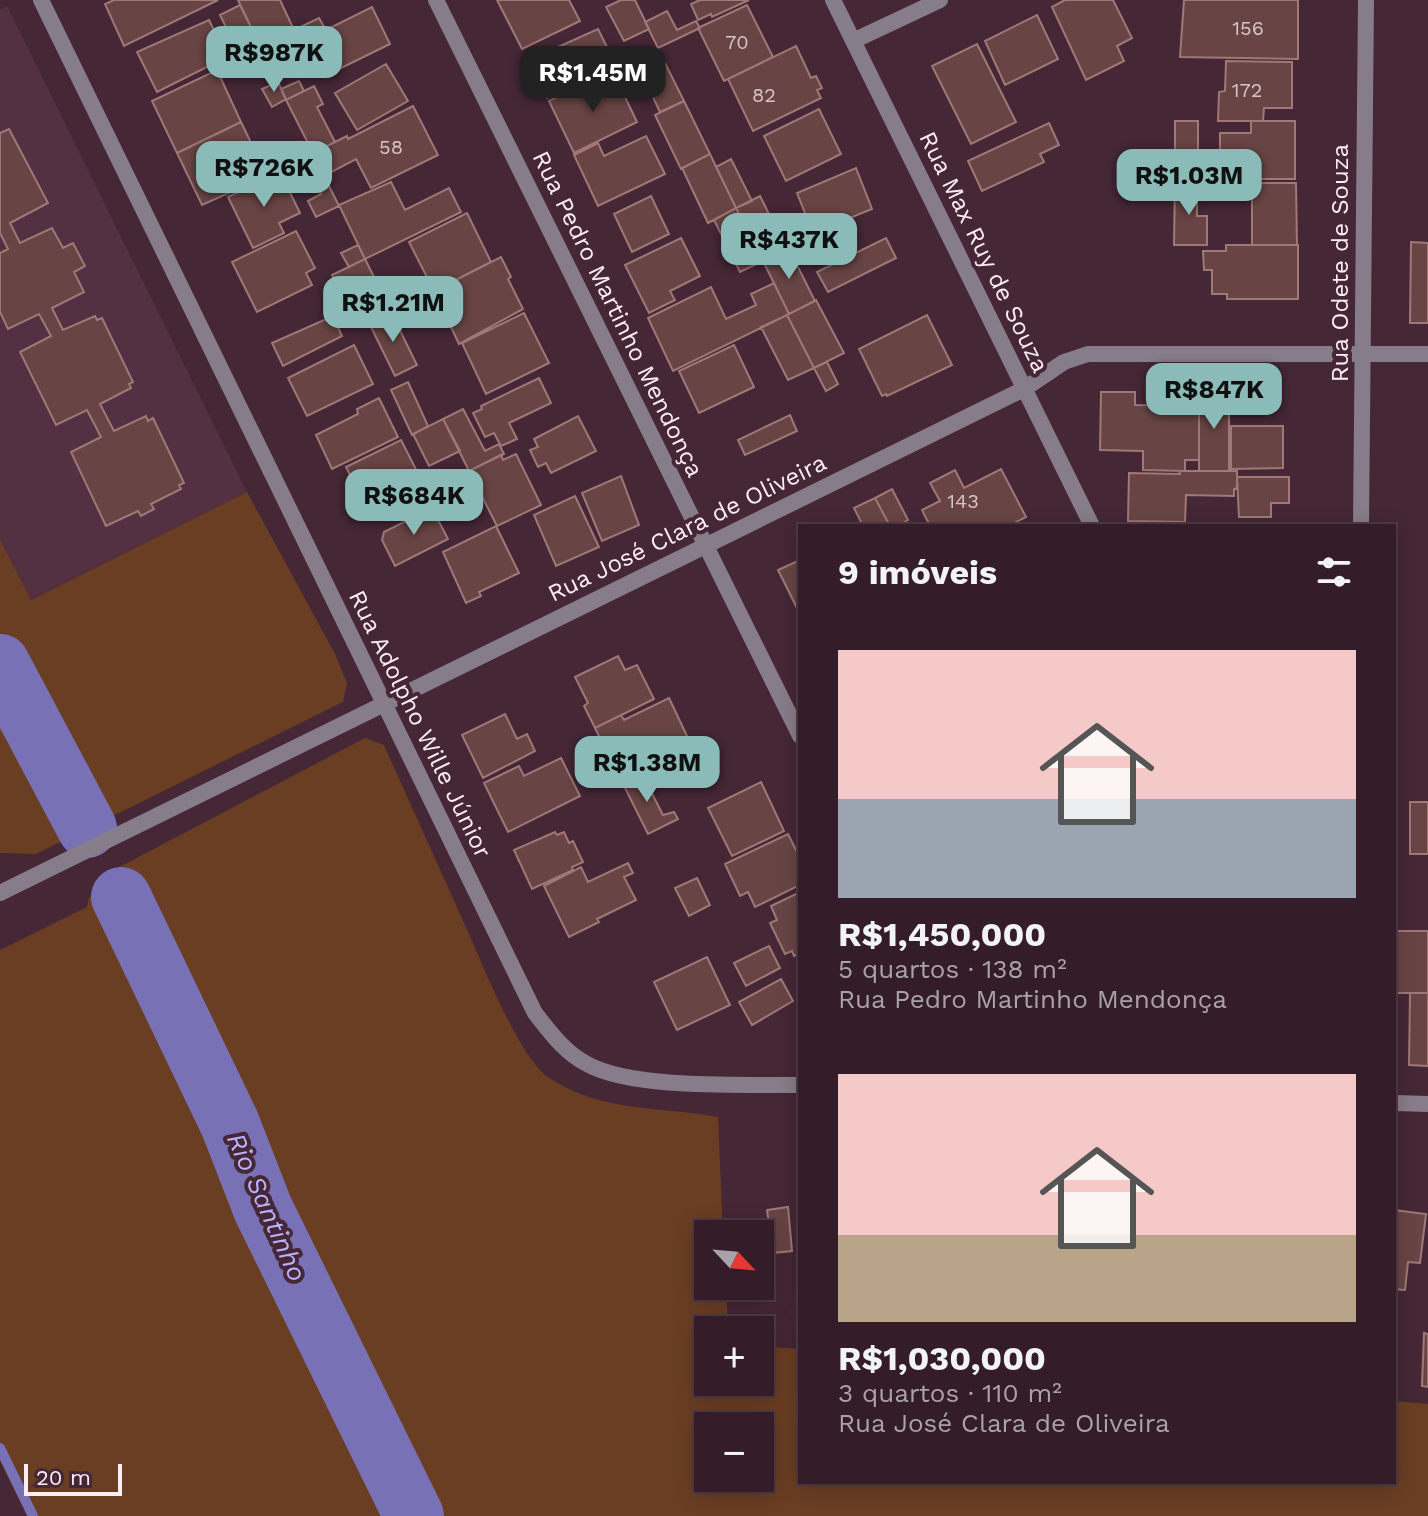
<!DOCTYPE html>
<html lang="pt">
<head>
<meta charset="utf-8">
<style>
  body { margin:0; font-family:"Work Sans",sans-serif; background:#3c2630; color:#f1f3f6; height:100vh; display:flex; flex-direction:column; font-size:30px; white-space:nowrap }
  * { box-sizing:border-box; margin:0 }
  p { font-size:26px; color:#a9a2a8 }
  .icon { flex:none; width:44px; height:44px; fill:none; stroke:currentColor; stroke-width:2; stroke-linecap:round; stroke-linejoin:round }
  .map { position:relative; flex:1; overflow:hidden }
  .panel { position:absolute; left:798px; top:524px; width:598px; height:960px; display:flex; flex-direction:column; background:#341d28; border-radius:0px; box-shadow:0 4px 20px #0003,0 0 0 2px #4e3b45 }
  .panel>* { flex:none }
  .needle { width:52px; rotate:116deg }
  .controls { position:absolute; left:694px; top:1220px; display:grid; gap:16px }
  .controls a { display:grid; place-items:center; width:80px; height:80px; border-radius:0px; background:#341d28; box-shadow:0 4px 20px #0003,0 0 0 2px #4e3b45; font-size:40px }
  .scale { position:absolute; left:24px; bottom:20px; width:98px; box-sizing:border-box; padding-left:8px; border:4px solid #feedf4; border-top:0; font-size:22px; line-height:28px; white-space:nowrap; color:#feedf4; -webkit-text-stroke:6px #452736; paint-order:stroke }
  .price { position:absolute; translate:-50% -68px; padding:0 18px; border-radius:16px; background:#8bbbb9; color:#111; font-size:26px; line-height:52px; filter:drop-shadow(0 2px 4px #0008) }
  .price::after { content:''; position:absolute; left:50%; top:48px; width:24px; height:18px; margin-left:-12px; background:inherit; clip-path:polygon(0 0,100% 0,50% 100%) }
  .price.selected { background:#222; color:#fff }
  ul { padding:0; list-style:none }
  li { display:grid; align-content:center; gap:16px; height:424px; padding:0 40px }
  li span { display:grid; place-items:center; height:248px; border-radius:0px; color:#555 }
  li>.icon { margin-inline-start:auto }
  span .icon { width:144px; height:144px; fill:#fffc; stroke-width:1 }
  li b { font-size:34px }
  h2 { display:flex; justify-content:space-between; align-items:center; height:96px; padding:0 40px; font-size:34px }
  .map>svg:first-child { display:block }
  .built { fill:#533042 }
  .green { fill:#6a3e23; fill-rule:evenodd }
  .lines { fill:none; stroke-linecap:round; stroke-linejoin:round }
  .stream { stroke:#7971b6; stroke-width:10 }
  .river { stroke:#7971b6; stroke-width:60 }
  .building { fill:#684544; stroke:#a07878; stroke-width:2 }
  .street { stroke:#877d8a; stroke-width:16 }
  .labels { text-anchor:middle; dominant-baseline:central; stroke-width:8; stroke-linejoin:round; paint-order:stroke }
  .number-label { font-size:20px; fill:#d8c3c8 }
  .street-label { font-size:24px; fill:#feedf4; stroke:#452736 }
  .water-label { font-size:26px; font-style:italic; fill:#bab3ff; stroke:#452736 }
</style>
</head>
<body>
<div class="map">
<svg width="1428" height="1516" viewBox="0 0 1428 1516">
  <rect width="100%" height="100%" fill="#452736"/>
  <path class="built" d="M7 6 247 492 30 600 0 539V9Z"/>
  <path class="green" d="M247 492 335 654 347 683 343 702 36 854 0 853V539L31 600Z
    M365 738 384 745C412 808 441 871 469 934 484 968 520 1058 548 1077 601 1113 659 1106 718 1117L723 1234H708V1286H726L728 1330H708V1382H760V1346L800 1349V1482H1394V1401L1428 1404V1516H27L0 1461V950L87 907 89 898 108 873ZM760 1426V1478H708V1426Z"/>
  <g class="lines">
    <path class="stream" d="M0 1448 33 1516"/>
    <path class="river" d="M0 664 87 828
      M121 897 230 1124 263 1209 414 1516"/>
  </g>
  <path class="building" d="M114 0H218L124 46 105 4Z
    M238 0H280L294 30 260 46Z
    M497 0H569L580 21 522 49Z
    M621 0H635L649 29 624 41 606 7Z
    M700 0H749L712 17 711 14 698 20 691 4Z
    M1065 0H1113L1132 38 1117 46 1124 61 1086 80 1052 7Z
    M1184 0H1298V59L1180 57Z
    M240 5 260 46 240 56 220 15Z
    M747 5 773 57 724 81 698 28Z
    M372 7 390 44 323 77 308 46 301 50 292 31 319 18 326 30Z
    M667 11 677 30 696 21 700 28 658 48 645 22Z
    M1037 15 1058 59 1005 85 985 41Z
    M209 20 227 57 157 92 137 52Z
    M598 29 615 63 547 98 529 60Z
    M977 44 1016 122 971 144 932 66Z
    M796 46 811 78 816 76 822 88 817 90 821 98 753 131 728 79Z
    M662 57 684 101 660 112 639 68Z
    M1226 61 1292 62V108H1264L1263 121H1218L1219 92 1225 91Z
    M386 64 408 101 357 130 335 93Z
    M217 70 241 122 177 153 152 101Z
    M616 78 637 122 574 153 549 101 579 87 583 94Z
    M299 81 304 91 286 100 281 89Z
    M278 82 286 99 272 107 262 89Z
    M314 86 323 104 317 107 335 142 313 153 286 100Z
    M684 101 710 154 681 169 655 115Z
    M413 106 438 155 371 188 356 159 324 176 313 153 347 136 348 139Z
    M819 109 841 154 786 181 764 136Z
    M1175 121H1198V152H1175Z
    M1251 121H1295V179H1226V164L1220 163V133H1251Z
    M241 122 267 176 202 205 177 153Z
    M1049 123 1059 145 1040 154 1044 162 982 191 968 161Z
    M9 129 48 203 10 223 20 243 52 228 63 248 73 243 85 266 74 272 84 292 52 308 63 330 95 316 97 320 102 318 133 382 129 384 131 388 100 404 114 431 146 416 148 421 153 418 184 483 179 485 181 489 151 504 154 509 141 516 138 511 106 526 71 452 101 437 87 410 56 425 20 352 51 336 39 314 8 329 0 312V253L8 249 0 233V133Z
    M646 136 665 174 598 206 574 155 598 143 604 156Z
    M710 154 736 208 708 223 682 168Z
    M731 159 752 201 736 208 716 167Z
    M856 168 872 209 813 233 797 193Z
    M280 172 300 213 279 223 284 233 253 248 228 197Z
    M325 178 339 206 316 217 308 201 321 194 316 182Z
    M391 182 405 210 449 188 461 212 365 259 339 205Z
    M1175 183H1197V216H1207V245H1174Z
    M1252 183H1296L1297 245H1252Z
    M651 196 669 234 632 252 614 214Z
    M760 196 776 228 752 240 736 208Z
    M736 208 763 261 740 272 714 220Z
    M467 213 491 262 434 291 409 242Z
    M296 231 315 268 306 273 312 285 257 312 232 262Z
    M681 238 700 276 670 291 675 300 649 313 625 265Z
    M886 238 896 258 828 292 817 272Z
    M1411 242 1428 243V323H1410Z
    M358 245 365 259 349 267 341 253Z
    M1226 245H1298V299H1227V294H1212V270H1204L1203 251H1226Z
    M789 249 815 301 789 314 763 261Z
    M501 257 511 277 508 279 523 309 459 344 434 291Z
    M365 259 378 285 369 289 380 313 356 324 332 275Z
    M774 283 789 314 673 371 648 318 711 287 726 319 756 305 751 294Z
    M816 300 844 353 814 368 787 315Z
    M391 312 417 365 395 376 369 323Z
    M524 313 549 363 486 394 462 343Z
    M787 315 814 368 788 380 761 327Z
    M927 315 952 365 887 396 886 394 882 396 859 349Z
    M333 316 342 336 283 366 272 343Z
    M354 345 373 384 307 416 288 378Z
    M734 345 754 387 699 413 679 371Z
    M827 362 838 384 826 391 814 368Z
    M539 378 551 403 509 423 517 439 501 446 494 433 485 437 473 413 482 409 481 406Z
    M408 382 428 426 412 435 391 390Z
    M1199 383H1206L1205 392 1229 393V471H1199Z
    M1101 392H1135V405L1189 406 1190 395H1199V460H1185V471L1143 470V451L1100 450Z
    M379 398 398 437 332 469 316 435 358 414 357 409Z
    M463 409 485 451 499 444 504 454 469 471 443 419Z
    M790 415 797 431 745 455 738 440Z
    M578 416 596 451 551 473 546 463 538 467 530 450 538 447 534 439Z
    M443 419 460 451 429 466 413 434Z
    M1231 426H1283V468L1231 469Z
    M401 440 427 491 372 519 346 467Z
    M516 454 541 505 497 526 469 471 501 455 503 460Z
    M1001 469 1026 517 1008 526H930L922 510 940 501 930 483 955 470 964 488Z
    M1179 471H1237V488L1234 489V496L1186 495 1185 522 1128 521 1129 473 1180 474Z
    M621 476 639 525 602 541 582 493Z
    M1237 477H1289V503H1271V517H1239Z
    M892 489 908 520 898 526H890L875 498Z
    M575 496 599 547 556 566 534 515Z
    M875 498 890 526H863L854 508Z
    M432 508 448 539 395 566 382 540 384 532Z
    M496 526 519 573 479 592 481 596 466 603 443 552Z
    M800 560V608L798 610 778 570Z
    M618 656 625 670 637 665 654 699 595 728 584 706 588 703 575 677Z
    M669 698 688 738 644 759 649 768 622 782 595 728 621 715 624 720Z
    M505 714 517 739 527 734 535 751 483 778 462 735Z
    M561 758 580 796 508 832 484 783 519 766 524 776Z
    M641 772 663 815 674 812 678 819 648 834 622 782Z
    M761 782 784 831 732 856 708 808Z
    M1410 802H1428V854H1410Z
    M555 832 557 835 564 832 569 843 573 841 583 862 572 867 573 870 532 889 514 850Z
    M788 834 800 858V885L755 907 748 892 740 896 725 864Z
    M628 863 633 873 624 877 636 900 597 919 599 922 569 937 544 886 581 867 588 882Z
    M697 878 710 905 689 916 675 888Z
    M800 892V953L794 956 792 951 785 954 770 923 777 920 771 906Z
    M1394 931H1428V993H1394Z
    M769 946 780 968 746 986 734 963Z
    M707 957 730 1005 677 1030 654 982Z
    M781 979 793 1001 752 1025 739 1002Z
    M1410 993H1428V1066L1409 1065Z
    M788 1207 792 1251 773 1253 767 1210Z
    M1394 1210 1426 1214 1420 1263 1408 1262 1405 1290 1394 1289Z
    M1424 1333 1428 1334V1387L1422 1386Z"/>
  <g class="lines">
    <path class="street" d="M41 0 535 1013C550 1032 564 1052 587 1064 634 1090 744 1084 800 1085
      M436 0 800 736
      M833 0 1092 526
      M853 41 940 0
      M1361 526 1366 0
      M0 893 1024 389 1064 362 1088 354H1428
      M1394 1103 1428 1104"/>
  </g>
  <g class="labels">
    <g class="number-label">
      <text x="1248" y="28">156</text>
      <text x="737" y="42">70</text>
      <text x="1247" y="90">172</text>
      <text x="764" y="95">82</text>
      <text x="391" y="147">58</text>
      <text x="963" y="501">143</text>
    </g>
    <g class="street-label">
      <text transform="translate(984 252) rotate(64)">Rua Max Ruy de Souza</text>
      <text transform="translate(1340 263) rotate(-90)">Rua Odete de Souza</text>
      <text transform="translate(618 314) rotate(64)">Rua Pedro Martinho Mendonça</text>
      <text transform="translate(687 528) rotate(-26)">Rua José Clara de Oliveira</text>
      <text transform="translate(420 724) rotate(64)">Rua Adolpho Wille Júnior</text>
    </g>
    <g class="water-label">
      <text transform="translate(267 1207) rotate(66)">Rio Santinho</text>
    </g>
  </g>
</svg>
<div class="controls">
<a><svg class="needle" viewBox="-14 -14 28 28"><path d="M0-13l5 13h-10z" fill="#e53935"/><path d="M0 13l5-13h-10z" fill="#a9a2a8"/></svg></a>
<a>+</a>
<a>−</a>
</div>
<div class="scale">20 m</div>
<b class="price" style="left:274px;top:94px">R$987K</b>
<b class="price selected" style="left:593px;top:114px">R$1.45M</b>
<b class="price" style="left:264px;top:209px">R$726K</b>
<b class="price" style="left:1189px;top:217px">R$1.03M</b>
<b class="price" style="left:789px;top:281px">R$437K</b>
<b class="price" style="left:393px;top:344px">R$1.21M</b>
<b class="price" style="left:1214px;top:431px">R$847K</b>
<b class="price" style="left:414px;top:537px">R$684K</b>
<b class="price" style="left:647px;top:804px">R$1.38M</b>
<section class="panel">
<h2>9 imóveis<svg class="icon" aria-label="filters" viewBox="0 0 24 24"><path d="M4 7h16M4 17h16"/><circle cx="9" cy="7" r="2"/><circle cx="15" cy="17" r="2"/></svg></h2>
<ul>
<li><span style="background:linear-gradient(#f6c9c9 60%,#9aa5b1 0)"><svg class="icon" aria-label="home" viewBox="0 0 24 24"><path d="M3 11l9-7 9 7M6 9v11h12V9"/></svg></span><div><b>R$1,450,000</b><p>5 quartos · 138 m²</p><p>Rua Pedro Martinho Mendonça</p></div></li>
<li><span style="background:linear-gradient(#f6c9c9 65%,#b9a48a 0)"><svg class="icon" aria-label="home" viewBox="0 0 24 24"><path d="M3 11l9-7 9 7M6 9v11h12V9"/></svg></span><div><b>R$1,030,000</b><p>3 quartos · 110 m²</p><p>Rua José Clara de Oliveira</p></div></li>
</ul>
</section>
</div>
</body>
</html>
